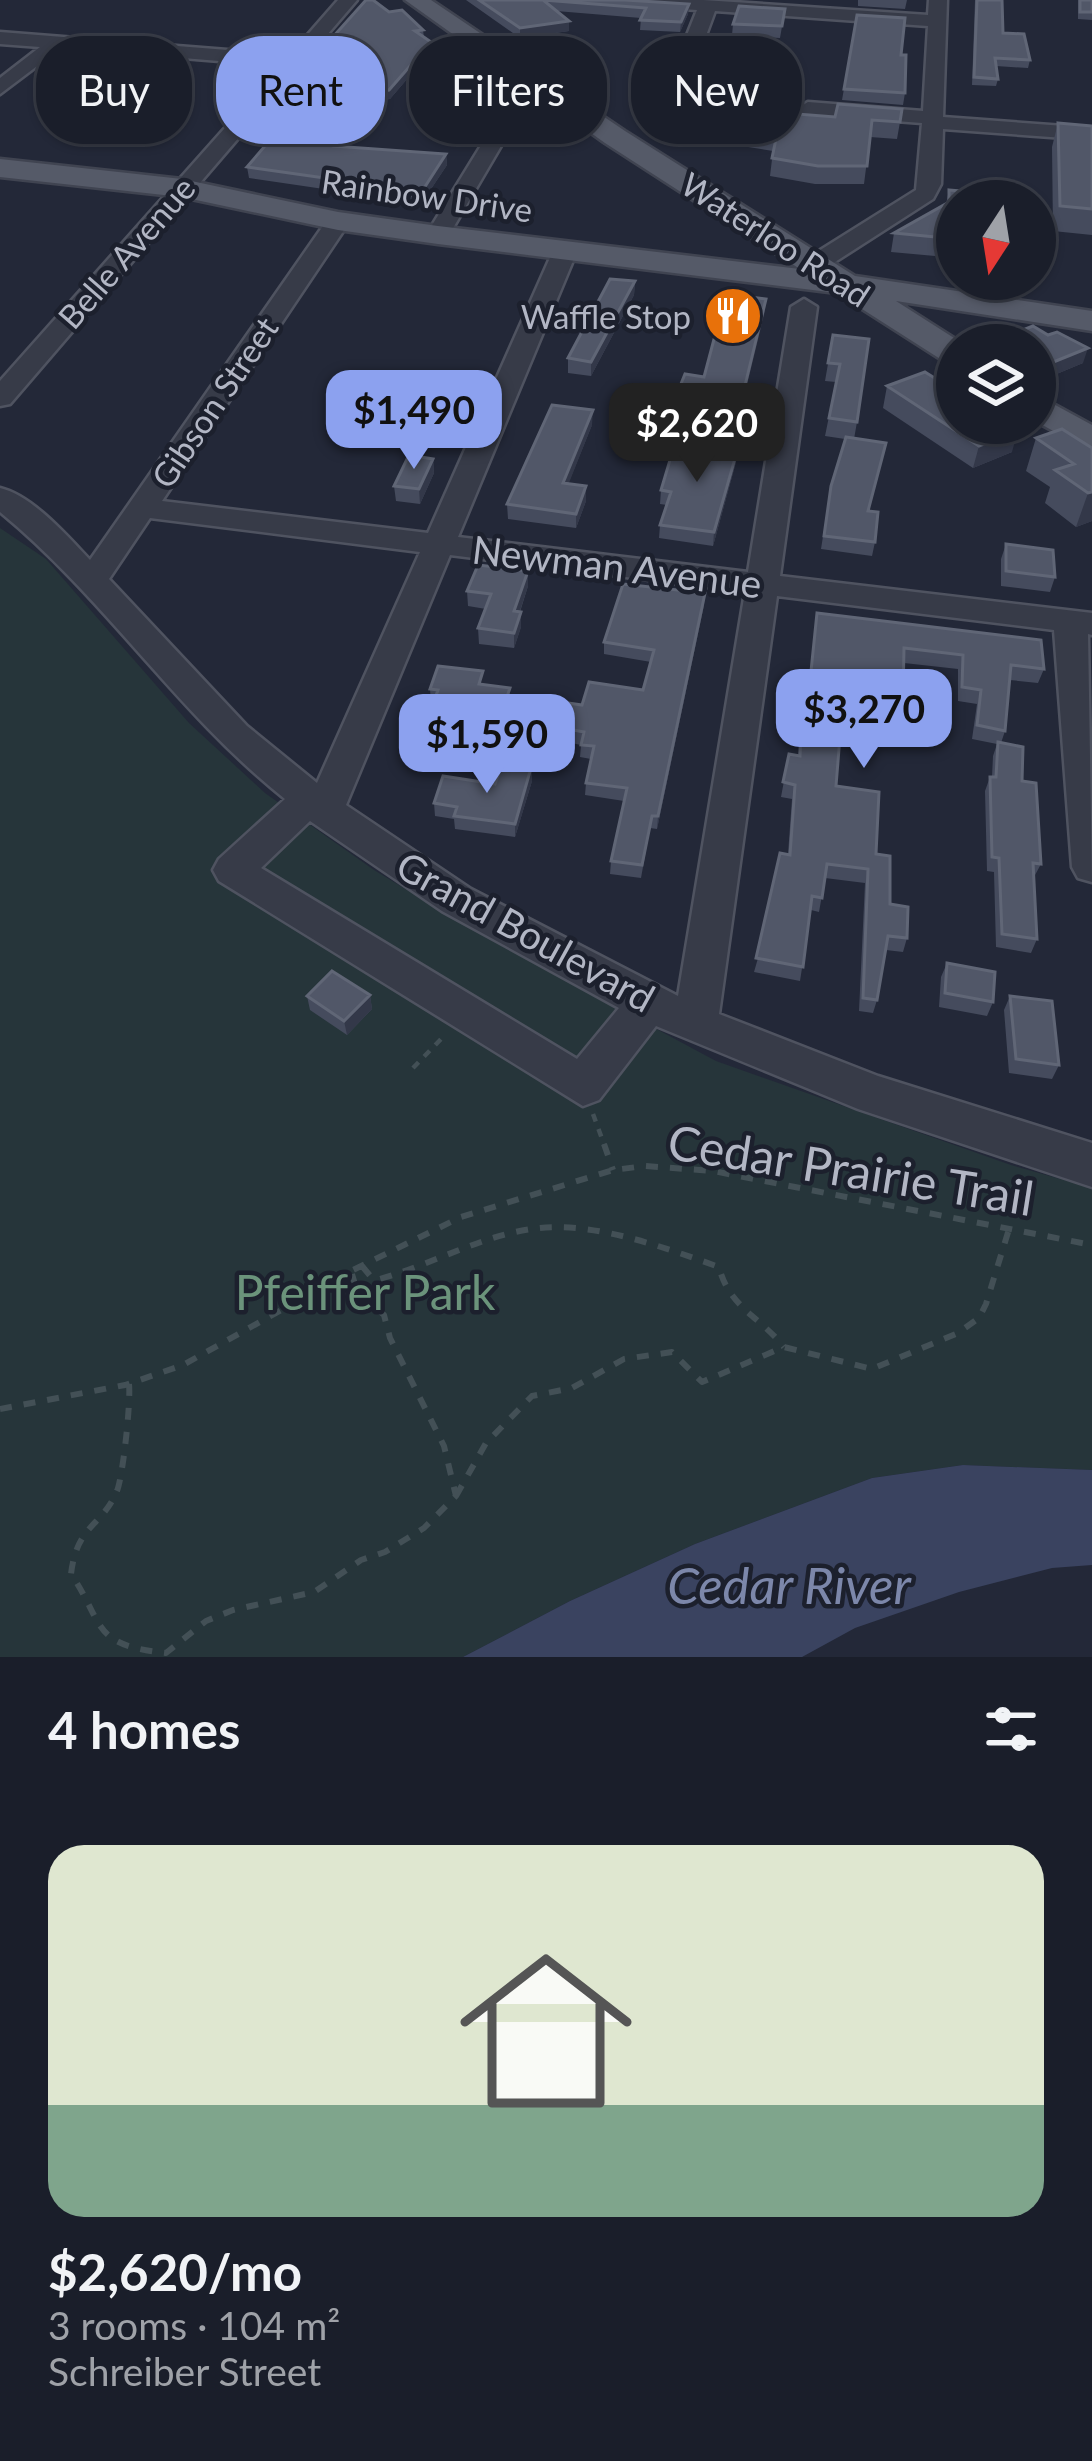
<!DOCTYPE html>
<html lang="en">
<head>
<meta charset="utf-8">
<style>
  body { margin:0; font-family:Lato,sans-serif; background:#232732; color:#f1f3f6; height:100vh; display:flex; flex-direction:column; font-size:45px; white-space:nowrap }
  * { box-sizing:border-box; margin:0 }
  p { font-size:39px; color:#9fa2a8 }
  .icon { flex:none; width:66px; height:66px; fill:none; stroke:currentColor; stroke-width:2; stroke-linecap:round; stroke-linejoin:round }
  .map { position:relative; height:1657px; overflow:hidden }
  .details { display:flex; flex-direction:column; background:#1a1e2a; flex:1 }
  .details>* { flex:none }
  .top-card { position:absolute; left:36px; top:36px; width:1020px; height:108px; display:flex; gap:24px }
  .needle { width:78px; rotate:192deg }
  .controls { position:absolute; left:936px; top:180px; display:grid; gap:24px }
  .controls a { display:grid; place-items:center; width:120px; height:120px; border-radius:50%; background:#1a1e2a; box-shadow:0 3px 9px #0004,0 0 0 3px #383c47; font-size:60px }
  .price { position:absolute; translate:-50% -102px; padding:0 27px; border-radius:24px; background:#8ca1ef; color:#111; font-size:39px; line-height:78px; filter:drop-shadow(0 3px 6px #0008) }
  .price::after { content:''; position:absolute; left:50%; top:72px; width:36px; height:27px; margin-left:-18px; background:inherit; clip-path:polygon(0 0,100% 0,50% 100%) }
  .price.on { background:#222; color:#fff }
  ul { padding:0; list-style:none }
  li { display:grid; align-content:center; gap:24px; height:636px; padding:0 48px }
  li span { display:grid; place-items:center; height:372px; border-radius:36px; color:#555 }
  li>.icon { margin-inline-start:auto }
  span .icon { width:216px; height:216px; fill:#fffc; stroke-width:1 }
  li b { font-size:51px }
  h2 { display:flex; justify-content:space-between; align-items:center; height:144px; padding:0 48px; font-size:51px }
  .pill { padding:0 42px; border-radius:48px; background:#1a1e2a; box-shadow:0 3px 9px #0004,0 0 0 3px #383c47; font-size:42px; line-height:108px }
  .pill.on { background:#8ca1ef; color:#111 }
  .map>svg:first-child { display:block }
  .green { fill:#26353a }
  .water { fill:#3a4360 }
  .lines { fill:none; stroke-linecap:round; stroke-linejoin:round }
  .minor-casing { stroke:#4f5360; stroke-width:5 }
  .major-casing { stroke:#404451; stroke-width:5 }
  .path-far1 { stroke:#435056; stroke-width:4.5; stroke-dasharray:8 8; stroke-linecap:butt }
  .path { stroke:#435056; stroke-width:6; stroke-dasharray:12 12; stroke-linecap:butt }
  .minor { fill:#373b48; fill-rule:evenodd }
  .major { fill:#555a68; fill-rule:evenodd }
  .wall { fill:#454b5d }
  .shaded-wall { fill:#333849 }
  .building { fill:#515768; stroke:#606676; stroke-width:3 }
  .labels { text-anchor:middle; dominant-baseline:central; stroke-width:9; stroke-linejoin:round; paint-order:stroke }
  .far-street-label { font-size:33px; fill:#b2b6c4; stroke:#1c202d }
  .far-poi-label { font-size:33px; fill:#b2b6c4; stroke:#1c202d; text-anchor:end }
  .street-label { font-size:39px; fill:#b2b6c4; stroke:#1c202d }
  .near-street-label { font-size:48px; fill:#b2b6c4; stroke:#1c202d }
  .near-park-label { font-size:48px; fill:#6b937b; stroke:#1c202d }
  .near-water-label { font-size:51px; font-style:italic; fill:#7c87aa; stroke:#1c202d }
</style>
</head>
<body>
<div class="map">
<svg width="1092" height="1657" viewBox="0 0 1092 1657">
  <rect width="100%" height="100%" fill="#232838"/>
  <path class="green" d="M0 528 46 559 189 723 265 793 374 870 485 937 716 1061 1011 1165 1092 1188V1470L963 1465 872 1478 695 1544 570 1601 463 1657H0Z"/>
  <path class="water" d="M963 1465 1092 1470V1565L1052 1568 959 1592 855 1628 802 1657H463L570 1601 695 1544 872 1478Z"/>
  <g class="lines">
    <defs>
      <path id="minor" d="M338 0H357L10 404 0 406V381L280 66 61 48 0 94V78L40 47 0 44V32L290 55Z
        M615 0H703L928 15 929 0H947L943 117 1092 128V140L943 129 941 184 933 199 824 269H806V259L916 190 922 123 816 115 805 125 795 119 798 108 808 102 923 111 928 26 715 11 697 60 687 66 677 60 697 10 624 5Z
        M577 105 584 107V115L508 134 446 240H430L426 235 493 126Z
        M338 214 350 221 162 501 428 533 553 251 565 244 577 251 458 537 748 572 791 307 804 299 817 307 780 576 1092 613V635L1088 634 1092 882 1078 878 1072 867 1054 630 777 596 719 1014 878 1076 1092 1143V1187L858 1109 656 1026 599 1100 583 1106 219 881 213 870 219 859 285 799C178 714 105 598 0 512V488C33 496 67 536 90 560L330 216ZM150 518 420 552 317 783 247 726 109 579ZM450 555 745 592 678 996 471 889 346 805ZM310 821 442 911 619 1008 577 1059 261 868Z"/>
      <path id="major" d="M405 0H431L625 131 855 276 1092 311V331L896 301 965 345H957V365L945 362 837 293 438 244 338 230 182 197 0 177V159L182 179 338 212 438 226 800 269 605 143Z
        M1035 394 1092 425V452L1035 421Z"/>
    </defs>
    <use href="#minor" class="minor-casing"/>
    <use href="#major" class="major-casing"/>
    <path class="path-far1" d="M413 1068 445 1035
      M593 1114 605 1147"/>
    <path class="path" d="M604 1144 613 1170
      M362 1266 372 1278 380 1279C433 1264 484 1234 539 1228 596 1222 666 1248 719 1267 729 1307 759 1316 784 1347
      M129 1384C131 1401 123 1476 117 1491 102 1527 77 1524 71 1574 105 1624 90 1645 166 1653L206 1621 233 1610 314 1592 361 1560 385 1552 424 1528 456 1496 444 1446 390 1338 384 1315 357 1291 351 1271
      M0 1409 125 1385 183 1365 351 1271 461 1217 613 1170 645 1166 713 1171 1092 1245
      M456 1496 486 1443 532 1396 572 1388 624 1359 672 1352 702 1382 784 1347 872 1369 958 1333 979 1318 986 1304 1009 1229"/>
    <use href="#minor" class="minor"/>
    <use href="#major" class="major"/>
  </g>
  <path class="wall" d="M466 0H625L689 4 688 14 680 32 640 30 641 18 556 11 569 31 520 38Z
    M858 0H907L905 9 858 6Z
    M975 0H1002L1003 33 1030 60 1028 68 996 66 998 79 996 86 972 85Z
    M1078 0H1092V22V20L1078 19Z
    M785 9 780 38 732 35 733 24Z
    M389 12 423 30 424 37 431 42V51L390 99 306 110 305 101 318 87 299 85 298 76Z
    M857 15 901 55 905 93 903 105 842 100Z
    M762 55 748 110 900 122 897 139 870 137 864 184H815L770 176 773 151 704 140 708 115 654 110 655 93 714 61Z
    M1058 123 1092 126V235L1053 231 1052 147Z
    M352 127 333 146 446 154 447 165 419 207 385 204V198L249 178 247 167Z
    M949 190 957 201V258L891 252 894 233 946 204Z
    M635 281 634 295 591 376 568 373V358Z
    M766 299 740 414 709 411 696 440 658 433 659 420 674 401 704 377Z
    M833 335 857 422 854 439 875 542 872 556 821 549 831 486 845 439 825 436 836 382 825 381Z
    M1048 335 1083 363 1047 378 1035 371V345H1003L1005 337Z
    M887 386 1012 452 973 468 883 408Z
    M592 425 568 484 586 501 576 528 508 519 507 504Z
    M1036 438 1092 448V521L1076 527 1045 503 1050 487 1026 471Z
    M433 459 434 473 420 504 396 501 394 486Z
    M736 462 713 546 659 538 660 525 667 505 660 504 661 490Z
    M1006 544 1055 577 1050 592 1001 586V559Z
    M528 571V586L520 612 521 627 514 648 479 644 478 628 486 609 468 606 467 591Z
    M704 605 657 829 650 828 641 878 610 874 611 861 624 801 585 795 586 783 591 759 580 757 581 745 552 739V726L582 705 643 690 651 662 604 654V642Z
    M817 613 1044 669 1038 683 1010 680 1005 731 1001 743 1022 781 1041 864 1034 877 1037 939 1031 953 996 947 994 872 987 871 985 791 990 777H992L993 756 997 744 972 739 977 704 958 701V669L904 663 903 696 899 711 851 704 848 727 841 726 836 786 876 854 890 904 907 938 903 952 886 950 877 1000 873 1013 859 1011 865 883 825 878 819 912 811 910 800 981 754 972 788 854 792 799 781 797 789 754 798 756 801 695 804 681H809Z
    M484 684 510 701 504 721 466 717 456 749 424 745 423 731 433 703H431L430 689Z
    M531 768 532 781 515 837 455 829 454 819 435 816 434 803 495 784Z
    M947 963 993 1002 987 1016 939 1007 941 977Z
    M370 995 372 1009 347 1035 310 1010 307 996Z
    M1010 996 1059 1065 1052 1079 1009 1073 1004 1010Z"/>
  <path class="shaded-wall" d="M689 4 688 14 680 32 681 22Z
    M569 21V31L520 38V28Z
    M764 39 762 55 743 127 745 110Z
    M431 42V51L390 99 306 110 305 101Z
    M351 116 352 127 326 154 324 143Z
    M446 154 447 165 419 207V196Z
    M635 281 634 295 591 376V362Z
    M766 299 765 311 740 414 741 402Z
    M1088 348 1083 363 1047 378 1051 363Z
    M710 398 709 411 696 440 697 427Z
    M593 410 592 425 563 498V483Z
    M1018 430 1012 452 973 468 979 446Z
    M738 448 736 462 713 546 714 532Z
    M433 459 434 473 420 504 419 489Z
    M586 486V501L576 528V514Z
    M1092 492V521L1076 527 1088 493Z
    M528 571V586L515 626 514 611Z
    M705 593 704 605 657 829 658 816Z
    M521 612V627L514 648V633Z
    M510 688V701L504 721 503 708Z
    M465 703 466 717 456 749 455 735Z
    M531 768 532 781 515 837V824Z
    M370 995 372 1009 347 1035 344 1021Z"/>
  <path class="building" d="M366 0H373L389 12 402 10 423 30 415 31 431 42 389 90 305 101 326 78 298 76Z
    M479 0H625L689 4 681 22 640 20 646 8 543 0 569 21 520 28Z
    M977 0H1002L1003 33 1024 34 1030 60 995 58 998 79 974 77Z
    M1080 0H1092V12H1080Z
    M739 6 785 9 782 26 733 24Z
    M857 15 905 18 901 55H906L905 93 844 89Z
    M764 39 745 110 835 117 838 104 902 109 900 122 872 120 867 166H818L772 158 777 134 705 123 713 98 655 93 671 58 714 61 721 43Z
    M294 112 351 116 324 143 333 146 446 154 419 196 384 193 388 187 247 167Z
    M1058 123 1092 126V209L1060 206Z
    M949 190 997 194 998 201H957V239L894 233 949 202Z
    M610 279 635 281 591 362 568 358Z
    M726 294 766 299 741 402 710 398 697 427 659 420 669 400 674 401 685 374 704 377Z
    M1033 326 1048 335 1057 332 1088 348 1051 363 1035 354V345H1018L1005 337Z
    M833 335 869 339 857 422 829 418 840 364 828 363Z
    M925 372 957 392V423H1007L1018 430 979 446 887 386Z
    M552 405 593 410 563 483 586 486 576 514 507 504Z
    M1062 429 1092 448V492L1088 493 1055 470 1074 464 1036 438Z
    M846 437 886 443 868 511 878 512 875 542 824 536 831 486Z
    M676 440 738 448 714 532 660 525 671 492 661 490Z
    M409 455 433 459 419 489 394 486Z
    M1006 544 1053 550 1055 577 1006 571Z
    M478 565 528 571 514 611 521 612 514 633 478 628 491 594 467 591Z
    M623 584 705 593 658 816H652L642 865 611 861 627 788 586 783 594 746 581 745 584 732 552 726 561 702 582 705 589 682 643 690 654 650 604 642Z
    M817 613 1041 640 1044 669 1011 665 1005 731 977 725 981 690 962 687 963 655 904 648 903 696 852 690 851 713 842 712 836 786 879 792 876 854 890 856V904L908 907 907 938 888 936 877 1000 863 998 868 869 827 864 822 898 812 896 803 967 756 958 780 853 790 855 795 785 783 782 789 754 800 756 804 681H810Z
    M438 666 483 671 479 684 510 688 503 708 465 703 455 735 423 731 438 690 430 689Z
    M998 742 1023 747 1022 781 1036 783 1041 864 1033 863 1037 939 1002 934 999 858 992 857 990 777H996Z
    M502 764 531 768 515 824 454 816 457 807 434 803 443 776 495 784Z
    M947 963 995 972 993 1002 945 993Z
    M332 971 370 995 344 1021 307 996Z
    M1010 996 1052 1001 1059 1065 1016 1059Z"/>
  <defs>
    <symbol id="restaurant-disc" viewBox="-11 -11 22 22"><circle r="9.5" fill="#e8710a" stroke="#1c202d"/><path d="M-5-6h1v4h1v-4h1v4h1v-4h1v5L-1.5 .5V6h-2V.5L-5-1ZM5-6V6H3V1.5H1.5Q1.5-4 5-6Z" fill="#fff"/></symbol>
  </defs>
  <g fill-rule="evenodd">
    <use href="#restaurant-disc" x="700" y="283" width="66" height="66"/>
  </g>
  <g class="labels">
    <g class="far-street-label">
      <text transform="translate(427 195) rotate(8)">Rainbow Drive</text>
      <text transform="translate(776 239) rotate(33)">Waterloo Road</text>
      <text transform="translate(126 252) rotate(-49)">Belle Avenue</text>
      <text transform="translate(214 402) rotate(-56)">Gibson Street</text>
    </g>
    <g class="far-poi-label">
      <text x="691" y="316">Waffle Stop</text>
    </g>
    <g class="street-label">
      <text transform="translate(617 566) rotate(7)">Newman Avenue</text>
      <text transform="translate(526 931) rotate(29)">Grand Boulevard</text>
    </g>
    <g class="near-street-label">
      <text transform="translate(851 1169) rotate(9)">Cedar Prairie Trail</text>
    </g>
    <g class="near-park-label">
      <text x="365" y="1291">Pfeiffer Park</text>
    </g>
    <g class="near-water-label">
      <text x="789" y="1584">Cedar River</text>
    </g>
  </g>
</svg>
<div class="controls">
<a><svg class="needle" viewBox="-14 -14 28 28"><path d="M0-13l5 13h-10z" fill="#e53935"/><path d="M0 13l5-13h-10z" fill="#9fa2a8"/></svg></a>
<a><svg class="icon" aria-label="layers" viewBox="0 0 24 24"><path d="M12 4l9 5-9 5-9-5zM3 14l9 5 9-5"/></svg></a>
</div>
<b class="price" style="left:414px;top:472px">$1,490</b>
<b class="price on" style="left:697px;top:485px">$2,620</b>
<b class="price" style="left:864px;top:771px">$3,270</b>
<b class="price" style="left:487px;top:796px">$1,590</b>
<div class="top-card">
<a class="pill">Buy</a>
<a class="pill on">Rent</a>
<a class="pill">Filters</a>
<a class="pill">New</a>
</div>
</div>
<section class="details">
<h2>4 homes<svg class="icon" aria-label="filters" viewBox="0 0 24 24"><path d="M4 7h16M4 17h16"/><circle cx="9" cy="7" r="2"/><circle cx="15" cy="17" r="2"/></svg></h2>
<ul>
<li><span style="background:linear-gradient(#dfe7d0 70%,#7fa58c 0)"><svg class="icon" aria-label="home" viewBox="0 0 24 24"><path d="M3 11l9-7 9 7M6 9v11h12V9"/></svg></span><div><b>$2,620/mo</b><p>3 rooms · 104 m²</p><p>Schreiber Street</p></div></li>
</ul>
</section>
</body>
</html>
